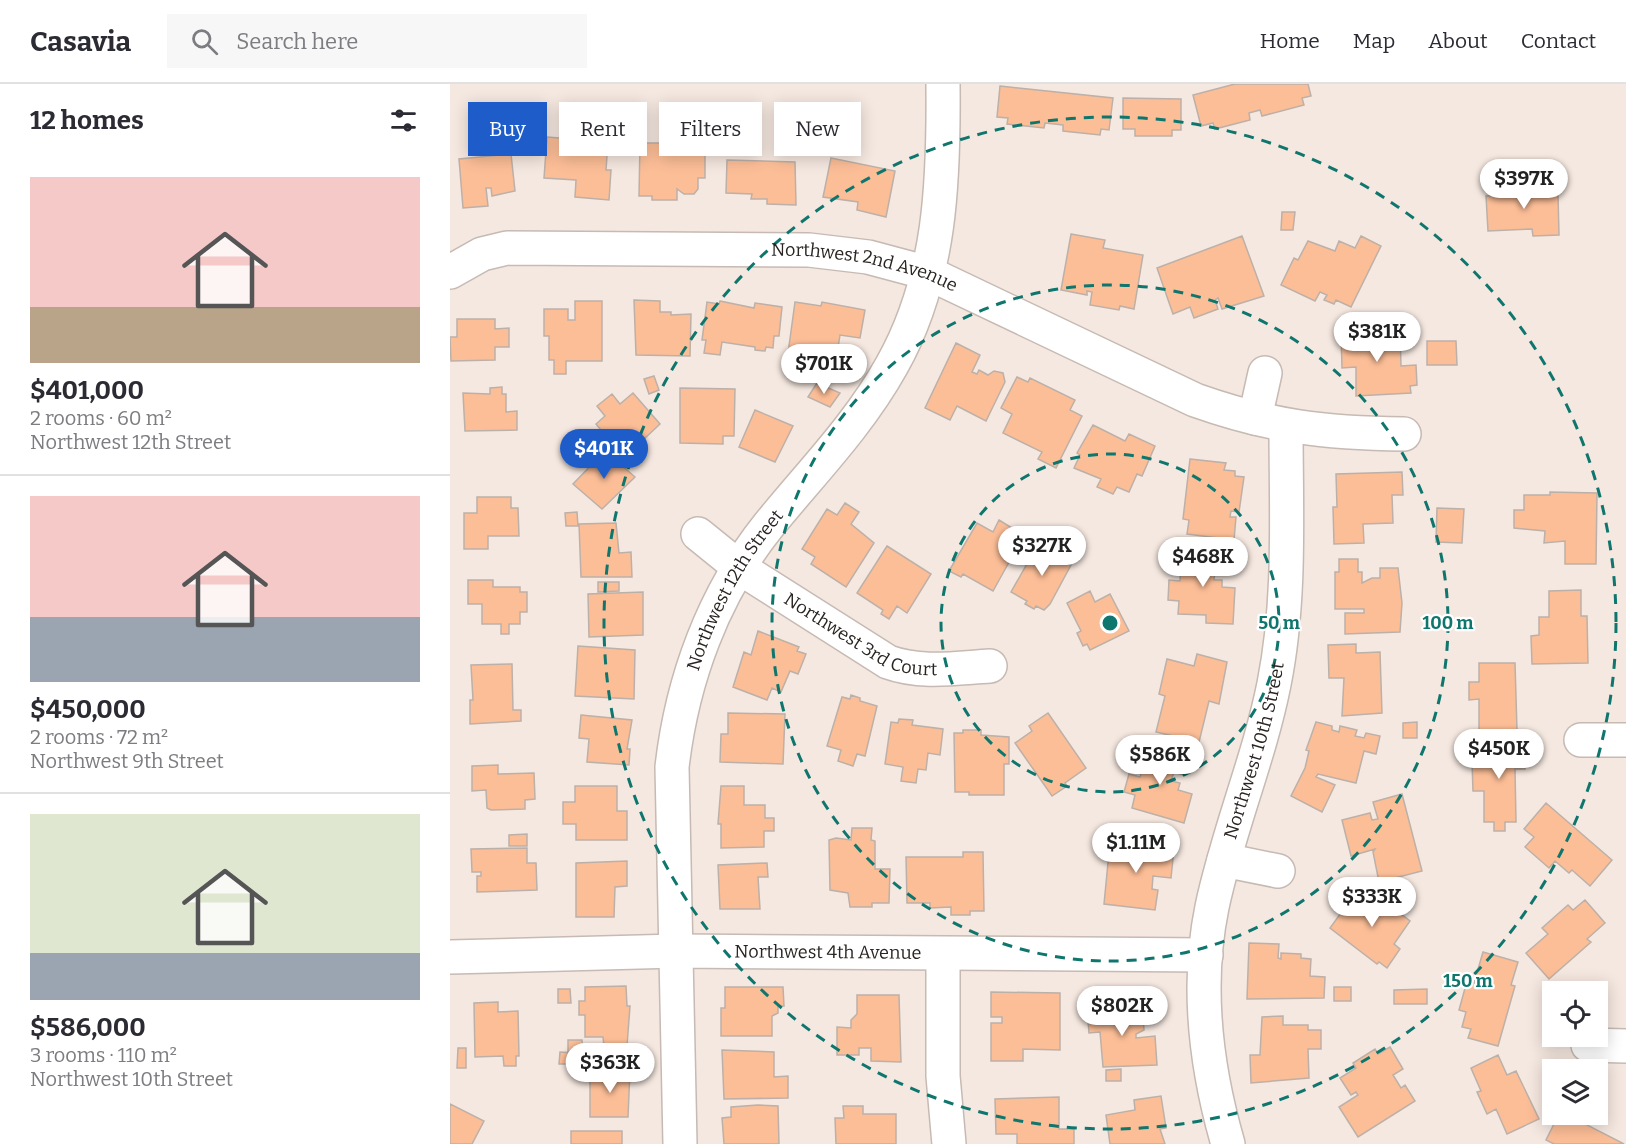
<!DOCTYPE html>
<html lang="en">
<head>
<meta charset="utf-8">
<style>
  body { margin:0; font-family:Bitter,serif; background:#f7f7f7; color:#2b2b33; height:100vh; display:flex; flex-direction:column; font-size:22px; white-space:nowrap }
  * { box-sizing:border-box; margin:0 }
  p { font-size:20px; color:#7c7c81 }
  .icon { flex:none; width:33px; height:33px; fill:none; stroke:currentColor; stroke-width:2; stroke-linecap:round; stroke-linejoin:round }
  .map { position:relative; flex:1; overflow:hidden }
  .details { display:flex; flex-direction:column; background:#fff; width:450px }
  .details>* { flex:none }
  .hud { position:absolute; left:18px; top:18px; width:570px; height:54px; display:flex; gap:12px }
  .buttons { position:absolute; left:1092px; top:897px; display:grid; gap:12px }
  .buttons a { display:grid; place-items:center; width:66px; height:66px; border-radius:0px; background:#fff; box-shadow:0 3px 15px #0003; font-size:30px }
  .price { position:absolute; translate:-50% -51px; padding:0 14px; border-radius:21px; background:#fff; color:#222; font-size:20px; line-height:39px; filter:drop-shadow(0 2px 3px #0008) }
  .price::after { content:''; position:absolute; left:50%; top:36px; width:18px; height:14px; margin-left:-9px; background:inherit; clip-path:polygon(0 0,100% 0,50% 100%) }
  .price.current { background:#1e5dc9; color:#fff }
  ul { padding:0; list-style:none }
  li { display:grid; align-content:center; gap:12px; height:318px; padding:0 30px }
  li+li { border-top:2px solid #e1e1e2 }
  li span { display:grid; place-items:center; height:186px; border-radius:0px; color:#555 }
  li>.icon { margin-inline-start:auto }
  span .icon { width:108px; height:108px; fill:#fffc; stroke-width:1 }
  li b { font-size:26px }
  h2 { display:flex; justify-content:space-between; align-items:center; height:72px; padding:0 30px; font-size:26px }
  .pill { padding:0 21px; border-radius:0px; background:#fff; box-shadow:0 3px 15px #0003; font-size:21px; line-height:54px }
  .pill.current { background:#1e5dc9; color:#fff }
  header { display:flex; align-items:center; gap:36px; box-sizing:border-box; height:84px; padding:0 30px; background:#fff; border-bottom:2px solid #e1e1e2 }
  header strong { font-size:28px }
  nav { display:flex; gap:33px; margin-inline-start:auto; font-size:21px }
  .search { width:420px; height:54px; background:#f7f7f7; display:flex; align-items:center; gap:15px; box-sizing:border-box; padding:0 21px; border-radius:0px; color:#7c7c81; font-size:22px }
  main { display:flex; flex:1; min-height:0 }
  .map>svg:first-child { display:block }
  .building { fill:#fcbe97; stroke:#bcb0a8; stroke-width:1.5 }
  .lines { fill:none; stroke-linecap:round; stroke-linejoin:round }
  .minor-casing { stroke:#c6bab3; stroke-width:36 }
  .minor { stroke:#fff; stroke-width:33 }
  .ring { fill:none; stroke:#0f766e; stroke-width:3; stroke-dasharray:10 8 }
  .labels { text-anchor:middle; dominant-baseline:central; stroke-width:4.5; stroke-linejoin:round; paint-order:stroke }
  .street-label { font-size:18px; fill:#292421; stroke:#fff }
  .centre { fill:#0f766e; stroke:#fff; stroke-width:3 }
  .ring-label { font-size:18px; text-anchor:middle; font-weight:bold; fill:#0f766e; stroke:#fff; stroke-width:4.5; stroke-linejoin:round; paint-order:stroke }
</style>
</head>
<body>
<header>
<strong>Casavia</strong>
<div class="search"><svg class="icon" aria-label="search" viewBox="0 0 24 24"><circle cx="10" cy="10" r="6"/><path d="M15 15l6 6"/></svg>Search here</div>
<nav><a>Home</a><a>Map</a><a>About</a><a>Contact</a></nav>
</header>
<main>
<section class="details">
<h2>12 homes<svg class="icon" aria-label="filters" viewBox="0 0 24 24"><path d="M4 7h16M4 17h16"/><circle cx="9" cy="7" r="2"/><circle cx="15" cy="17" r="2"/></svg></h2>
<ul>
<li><span style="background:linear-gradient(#f6c9c9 70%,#b9a48a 0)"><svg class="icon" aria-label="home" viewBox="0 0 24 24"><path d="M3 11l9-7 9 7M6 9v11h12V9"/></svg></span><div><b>$401,000</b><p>2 rooms · 60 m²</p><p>Northwest 12th Street</p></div></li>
<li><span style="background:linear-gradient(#f6c9c9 65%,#9aa5b1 0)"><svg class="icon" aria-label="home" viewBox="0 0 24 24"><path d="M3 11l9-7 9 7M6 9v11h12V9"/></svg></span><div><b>$450,000</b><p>2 rooms · 72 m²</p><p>Northwest 9th Street</p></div></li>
<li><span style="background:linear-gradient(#dfe7d0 75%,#9aa5b1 0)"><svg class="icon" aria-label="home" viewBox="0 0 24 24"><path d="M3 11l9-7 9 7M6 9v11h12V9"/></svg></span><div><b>$586,000</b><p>3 rooms · 110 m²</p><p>Northwest 10th Street</p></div></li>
</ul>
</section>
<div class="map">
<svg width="1176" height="1060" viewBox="0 0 1176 1060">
  <rect width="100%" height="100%" fill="#f5e8e0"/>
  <path class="building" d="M785 0H858L861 12 852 14 854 21 812 32 810 26 799 29 800 36 765 45 763 39 751 42 743 11Z
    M550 2 663 14 659 46 651 45 650 51 613 47V41L595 39 594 44 557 40 558 34 547 33Z
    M673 14 731 15V46H722V52H685V45H673Z
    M177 24H195V51H177Z
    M97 53 158 58 156 86H161L159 116 125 113 126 96 94 94Z
    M225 56 235 59H255V94H248V105L244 110H234L227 105V116H202V112H189L190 59H222Z
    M61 70 65 107 42 112 41 104H36L38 122 13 124 9 75Z
    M381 74 445 87 436 133 407 126 408 118 373 113Z
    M277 76 345 78 346 121 317 120V115H301L302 110 276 109Z
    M1087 96V110H1108L1109 151 1083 152 1082 145 1038 147 1036 112 1057 111V97Z
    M832 128H845L843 146H831Z
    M621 150 655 156 653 164 693 171 684 225 670 222 669 226 640 221 642 208 637 207V211L611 206Z
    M792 152 814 212 772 225 768 214 765 216 768 225 744 234 740 223 723 230 707 184Z
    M911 152 931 162 901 223 886 216 884 220 874 216 877 211 870 208 865 217 831 201 844 174 848 176 858 157 885 167 889 157 905 164Z
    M184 216 210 217V228H221V231L241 230 240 272 186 271Z
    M125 217H152V277H116V290H104V276H99V252H94V225H118V236H125Z
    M270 217 304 224 305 219 332 223 329 252H324L323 264 316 263 315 267 305 266V263L272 258 270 271 254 269 256 256H252L257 218 269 220Z
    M345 218 371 222 372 218 415 226 410 254 390 251 388 264 397 265 395 278 386 277 382 291 367 289 368 277 354 274 352 287 336 284Z
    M7 235H45V245L59 244V263H45V276L1 277 0 253H7Z
    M922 246V249L950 248 951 282 966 281 967 301 960 302 961 309 906 312V283L892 284 891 248Z
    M977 257H1006L1007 281H977Z
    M506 259 530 271 522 288 527 290 529 286 538 291 544 287 553 289 555 298 536 337 507 322 500 336 475 324Z
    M204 292 209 306 199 310 194 295Z
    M567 293 578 298 580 294 625 316 620 326 632 332 606 384 588 375 592 368 553 349 562 330 551 324Z
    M367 299 390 309 380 323 358 313Z
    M52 303V310H56V328L67 327V346L15 347 13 309 40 310V304Z
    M230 304 285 305 284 352H273V360L230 359Z
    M183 309 210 340 174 374 146 340 155 332 147 322 162 310 170 320Z
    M305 326 343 342 325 378 289 363Z
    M643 341 675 357 679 350 705 362 692 392 687 390 679 408 667 403 663 410 647 403 651 395 624 384 630 371 627 369Z
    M155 367 185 393 152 425 123 400Z
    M740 375 776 379 774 386 785 387V392L794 393 789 428 781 427 780 433H786L784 456 737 450 739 436 733 435Z
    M952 388 953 411H942L943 439 913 440 914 459 884 460 883 423H887L886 390Z
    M1100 408 1147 409 1146 480H1115V457L1094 459 1095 447 1064 444V426H1074V411H1100Z
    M27 413H61V424H68L69 452H38V465H14V429H27Z
    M395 419 409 428 401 440 424 459 396 503 361 480 365 473 352 465 377 425 387 431Z
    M987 424 1014 425 1012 459 986 458Z
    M127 428 128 442H116L115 429Z
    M549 436 562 444 556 456 568 462 543 507 513 490 511 493 499 487 527 439 543 448Z
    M166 439 169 469 181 468 182 493H131L129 440Z
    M599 456 612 464 607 473 621 481 600 520 594 526 586 522 584 525 575 520 577 517 561 508 587 462 594 466Z
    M437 462 481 490 457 529 447 522 439 535 431 530 433 526 407 509Z
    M732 466H773L771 487H765L764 496H772V503L785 504 783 540 756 539V531L728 530 729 517 718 516 719 496 730 497Z
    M889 475H908V488H912V499L922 494H930V484H948L952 519 950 548 895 550V529H914V525H885V488H889Z
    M18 496H43V503H70V508H77V528H70V540H59V550H51V540H32V520H18Z
    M148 498H169V507L148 508Z
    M1131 506V532H1137L1138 579 1082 580 1081 552 1089 551V533H1099V507Z
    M640 507 645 518 660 510 679 547 640 566 637 560 633 562 627 549 631 547 617 519Z
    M193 508V551L139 553 138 510Z
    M308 547 349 563 347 567 356 570 348 590 340 587 331 608 322 604 317 616 283 603 294 568 301 571Z
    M906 560V569L930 568 932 629 892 632 894 594H879L878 561Z
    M128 562 185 566 184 615 125 612Z
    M747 570 777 578 769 620 759 617 749 658 706 648 715 612 709 610 717 575 744 582Z
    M1029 579H1065L1067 646H1029V615L1019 616V598H1029Z
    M62 580 63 626H71V637L20 640V616H23L21 581Z
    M401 611 410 614V617L427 622 415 672 407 670 403 682 388 677 391 666 377 662 392 613 400 615Z
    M278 629 335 630 333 680 270 678 271 650H278Z
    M598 629 636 684 615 699 617 702 602 712 565 659 582 647 579 642Z
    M131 631 182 636 177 665H180L179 681 137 678 139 655 129 654Z
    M449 635 463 636 462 641 493 645 490 671 478 669 476 686 468 685 466 699 451 697 453 683 435 680 441 638 448 639Z
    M866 638 882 642V646L889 648 890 642 907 646 905 652 914 654 916 649 930 652 926 670 914 667 906 699 868 690 866 693 885 701 872 728 841 712 855 684 859 667 856 666Z
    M967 638V654H953V639Z
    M513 646H531V651L559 653V680H554V711H519V708H505L504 649H513Z
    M1074 657 1075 685H1065L1066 738H1055V747H1044V738H1034V707H1023L1022 678H1033V658Z
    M699 662 738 671 733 691 724 688 721 697 730 699 728 706 742 710 734 739 682 724 685 711 674 708 679 690 690 693Z
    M48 681V690L84 689 85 715 75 716V725L41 726 37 724 36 706 22 707V682Z
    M125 702H167V727H177V756H126V740H113V718H125Z
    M271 702H294V721H315V734H324V747H314V763L271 764V740H268Z
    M952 710 972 787 929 798 923 768 925 765 901 772 892 736 920 729 922 736 928 735 923 718Z
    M1096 719 1162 776 1140 802 1122 786 1119 789 1105 777 1099 784 1075 763 1084 753 1074 745Z
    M402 744H422L421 756 425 757V785H440L439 819H422V823H400L398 809 380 806 379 756 386 754 401 756Z
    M77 750V762H59V751Z
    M660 758 724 765 721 794 703 792 702 805 708 806 705 826 654 820Z
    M77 764V779H86L87 806 27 808V792H31V788H22L21 765Z
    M513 768H533L534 827H520V831H501V823L480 824V819H457L456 773H513Z
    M177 777V802L165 803 164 833H126V779Z
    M317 779 318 793H308L310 825H270L268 781Z
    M917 804 960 837 944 860 950 865 937 884 929 878 927 880 880 844 896 822 908 831 911 827 904 821 906 815Z
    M1135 816 1155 839 1137 855 1141 858 1099 895 1076 869 1098 850 1092 844 1118 821 1123 826Z
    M799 859 829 860 828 874 831 875V869L851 870V874L861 875 860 892 875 893 874 914 797 915Z
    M1033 868 1068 878 1061 901 1065 902 1048 962 1018 954 1021 945 1012 943 1016 928 1009 926 1017 897 1024 899Z
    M176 902 177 922H180L177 962 154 963 153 953H135V931H129V917H135V903Z
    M275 903H333L334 922H328V929L322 932V952H271V924H275Z
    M884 903H901V917H884Z
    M108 905H120L121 919H108Z
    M977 905V920H944V906Z
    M541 908 610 909V966L573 965V977H541V939H552V933H541Z
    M407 911H449L451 978 421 977V964H409V971H387V943L401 944V936L407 930Z
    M48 918V928L68 927 69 972H66V982H54L53 972 25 973 24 919Z
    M685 921 686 930 693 932 694 946 686 950V954L705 952 707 981 653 983 650 948 639 949 637 924Z
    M833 932V941H858V946H871V965H858L859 994 801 999 800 971H810L812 933Z
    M118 956H132L133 968H118Z
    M940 963 953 985 943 991 951 1004 955 1001 965 1017 908 1053 889 1023 908 1011 906 1008 901 1011 890 994 906 984 903 979 925 965 928 970Z
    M8 964H16V984H7Z
    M272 966 324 968V993L338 992V1014L274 1015Z
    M110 968 125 969 124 980H109Z
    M1048 971 1057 991 1066 987 1089 1035 1057 1050 1046 1025 1037 1030 1027 1008 1031 1007 1021 984Z
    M671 985V997H656V986Z
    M180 986 178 1033H140V987Z
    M711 1012 716 1044 710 1045 715 1060H660L656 1031 685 1026 684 1016Z
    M609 1013V1045H624V1060H567V1050H546L545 1015Z
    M0 1020 34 1037 22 1060H0Z
    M308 1021 328 1022 329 1060H274L272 1034 281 1033V1023Z
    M393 1022H413V1030H446V1060H386L385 1034H394Z
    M1109 1030H1139L1135 1040 1174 1060H1104L1096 1056Z
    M121 1047H172V1060H121Z"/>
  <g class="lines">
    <defs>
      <g id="minor">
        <path id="s1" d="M0 188 32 170 57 164 359 166 418 173 478 189 745 316C821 343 875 349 954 350"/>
        <path d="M805 334 815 289"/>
        <path id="s2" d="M248 450 290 484 438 578C471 590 506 584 540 582"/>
        <path d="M1131 656H1176"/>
        <path d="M774 776 828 787"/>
        <path d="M493 870V992L499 1060"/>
        <path id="s3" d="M0 873 227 867 756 871"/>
        <path d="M1138 961 1176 962"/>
        <path id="s4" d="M230 1060 222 683C232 596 263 511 318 442 361 389 408 342 442 281 491 194 494 97 493 0"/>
        <path id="s5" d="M778 1060C756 984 746 901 762 823 778 747 809 675 824 600 841 515 836 428 836 342"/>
      </g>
    </defs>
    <use href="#minor" class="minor-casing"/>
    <use href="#minor" class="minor"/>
  </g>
  <g class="ring">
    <circle cx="660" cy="539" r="169"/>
    <circle cx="660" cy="539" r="338"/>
    <circle cx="660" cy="539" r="506"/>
  </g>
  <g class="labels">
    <g class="street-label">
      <text stroke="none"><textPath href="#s1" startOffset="422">Northwest 2nd Avenue</textPath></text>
      <text stroke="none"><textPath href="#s4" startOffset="567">Northwest 12th Street</textPath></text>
      <text stroke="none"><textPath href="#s2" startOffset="194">Northwest 3rd Court</textPath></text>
      <text stroke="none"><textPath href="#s5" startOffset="402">Northwest 10th Street</textPath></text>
      <text stroke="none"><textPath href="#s3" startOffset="378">Northwest 4th Avenue</textPath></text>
    </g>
  </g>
  <circle cx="660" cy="539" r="9" class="centre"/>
  <g class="ring-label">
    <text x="829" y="545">50 m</text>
    <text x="998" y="545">100 m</text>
    <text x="1018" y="903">150 m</text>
  </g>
</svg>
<div class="buttons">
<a><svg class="icon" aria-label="locate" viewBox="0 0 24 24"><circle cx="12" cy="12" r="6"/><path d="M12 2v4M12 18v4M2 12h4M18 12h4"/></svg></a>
<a><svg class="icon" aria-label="layers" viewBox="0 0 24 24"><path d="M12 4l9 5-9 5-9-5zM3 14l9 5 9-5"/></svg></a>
</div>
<b class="price" style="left:1074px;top:126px">$397K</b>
<b class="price" style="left:927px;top:279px">$381K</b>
<b class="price" style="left:374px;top:311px">$701K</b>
<b class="price current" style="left:154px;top:396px">$401K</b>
<b class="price" style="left:592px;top:493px">$327K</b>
<b class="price" style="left:753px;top:504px">$468K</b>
<b class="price" style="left:1049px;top:696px">$450K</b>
<b class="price" style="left:710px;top:702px">$586K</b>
<b class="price" style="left:686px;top:790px">$1.11M</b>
<b class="price" style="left:922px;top:844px">$333K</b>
<b class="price" style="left:672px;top:953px">$802K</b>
<b class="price" style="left:160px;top:1010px">$363K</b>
<div class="hud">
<a class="pill current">Buy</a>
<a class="pill">Rent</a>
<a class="pill">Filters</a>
<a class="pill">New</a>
</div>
</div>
</main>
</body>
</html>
